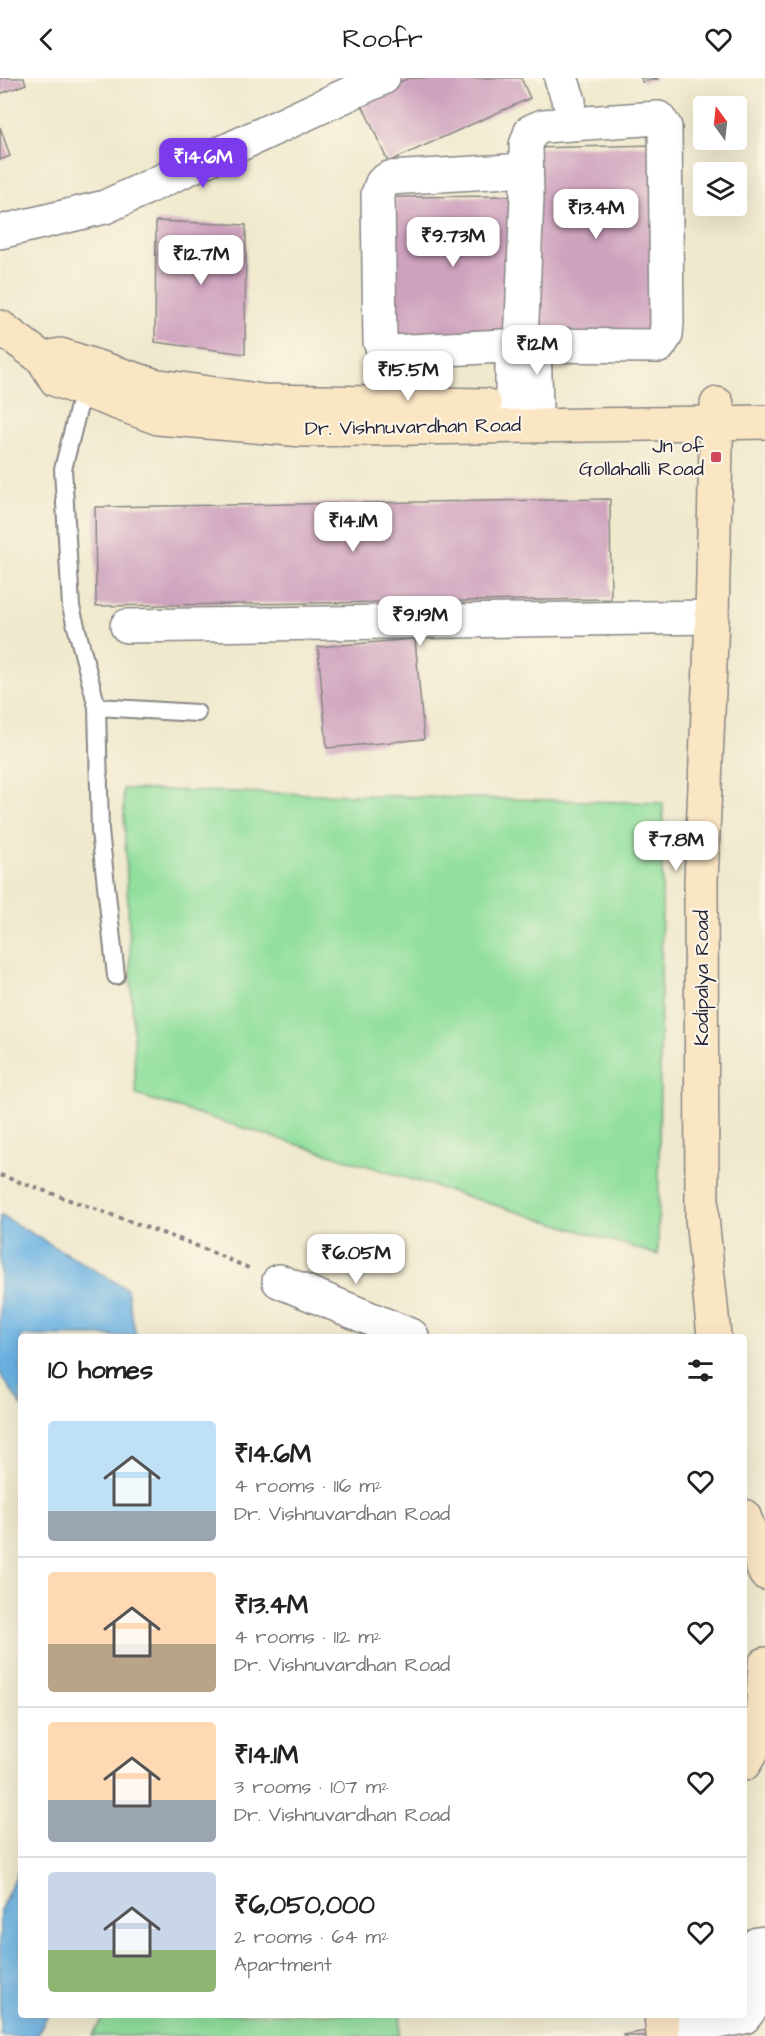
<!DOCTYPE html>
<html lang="en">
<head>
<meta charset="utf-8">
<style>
  body { margin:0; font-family:"Architects Daughter",sans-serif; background:#f2f2f2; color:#222; height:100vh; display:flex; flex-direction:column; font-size:22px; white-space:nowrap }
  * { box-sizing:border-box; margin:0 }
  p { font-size:20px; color:#767676 }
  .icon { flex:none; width:33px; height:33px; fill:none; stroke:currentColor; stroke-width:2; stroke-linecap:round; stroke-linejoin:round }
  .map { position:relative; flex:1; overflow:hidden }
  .drawer { position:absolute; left:18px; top:1256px; width:729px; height:684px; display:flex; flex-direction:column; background:#fff; border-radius:6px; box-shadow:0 6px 24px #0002 }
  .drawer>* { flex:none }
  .needle { width:39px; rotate:345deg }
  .tools { position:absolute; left:693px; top:18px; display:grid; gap:12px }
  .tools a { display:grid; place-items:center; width:54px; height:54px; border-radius:6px; background:#fff; box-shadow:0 6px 24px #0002; font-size:30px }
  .price { position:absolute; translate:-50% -51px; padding:0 14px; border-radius:12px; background:#fff; color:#222; font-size:20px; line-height:39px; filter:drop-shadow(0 2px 3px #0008) }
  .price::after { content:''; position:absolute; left:50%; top:36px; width:18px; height:14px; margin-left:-9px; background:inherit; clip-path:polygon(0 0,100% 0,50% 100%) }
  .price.current { background:#7c3aed; color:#fff }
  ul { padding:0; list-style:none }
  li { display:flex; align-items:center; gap:18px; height:150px; padding:0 30px }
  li+li { border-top:2px solid #e0e0e0 }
  li span { display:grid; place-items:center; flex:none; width:168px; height:120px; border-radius:6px; color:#555 }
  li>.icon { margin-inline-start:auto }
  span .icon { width:72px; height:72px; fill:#fffc; stroke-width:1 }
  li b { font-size:26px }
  h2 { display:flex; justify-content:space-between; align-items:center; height:72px; padding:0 30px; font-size:26px }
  header { display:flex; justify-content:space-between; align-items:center; height:78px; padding:0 30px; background:#fff; font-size:27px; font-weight:600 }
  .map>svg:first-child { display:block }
  .green { fill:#90df9d; stroke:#59806c; stroke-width:1.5 }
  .water { fill:#6bb3e3; stroke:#466a8f; stroke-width:1.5 }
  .building { fill:#cea2be }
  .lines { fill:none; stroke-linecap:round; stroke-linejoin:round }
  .service-casing { stroke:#888684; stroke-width:20 }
  .minor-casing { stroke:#888684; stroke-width:36 }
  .secondary-casing { stroke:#888684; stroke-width:36 }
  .path { stroke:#888684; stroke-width:4; stroke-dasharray:4.5 4.5; stroke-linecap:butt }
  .service { stroke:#fff; stroke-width:16 }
  .minor { stroke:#fff; stroke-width:33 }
  .secondary { stroke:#fbe6c4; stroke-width:33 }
  .poi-dot { fill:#d1495b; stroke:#fcf5e5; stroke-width:2 }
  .labels { text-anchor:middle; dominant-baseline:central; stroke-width:4.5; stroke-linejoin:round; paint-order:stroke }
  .street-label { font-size:20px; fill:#22223b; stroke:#fcf5e5 }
  .poi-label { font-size:20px; fill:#22223b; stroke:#fcf5e5; text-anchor:end }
</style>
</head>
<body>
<header><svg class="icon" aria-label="back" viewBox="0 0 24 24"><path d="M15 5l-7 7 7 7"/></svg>Roofr<svg class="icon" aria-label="heart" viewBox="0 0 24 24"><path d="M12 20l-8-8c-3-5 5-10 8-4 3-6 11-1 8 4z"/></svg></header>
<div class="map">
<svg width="765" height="1958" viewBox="0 0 765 1958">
  <rect width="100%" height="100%" fill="#fcf5e5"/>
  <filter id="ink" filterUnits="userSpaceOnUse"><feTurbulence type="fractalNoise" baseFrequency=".0167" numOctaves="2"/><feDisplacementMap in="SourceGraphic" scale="12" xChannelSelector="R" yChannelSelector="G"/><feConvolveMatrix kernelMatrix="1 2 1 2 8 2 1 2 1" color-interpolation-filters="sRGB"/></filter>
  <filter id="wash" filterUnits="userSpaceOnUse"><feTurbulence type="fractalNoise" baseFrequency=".008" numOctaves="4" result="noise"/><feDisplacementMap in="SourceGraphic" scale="24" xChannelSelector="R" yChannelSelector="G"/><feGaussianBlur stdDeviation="1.35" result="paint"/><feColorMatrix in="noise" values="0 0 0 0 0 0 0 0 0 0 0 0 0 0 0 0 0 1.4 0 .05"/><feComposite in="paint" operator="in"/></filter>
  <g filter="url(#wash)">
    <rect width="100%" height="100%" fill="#efe9cd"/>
    <path class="green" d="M123 711 663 725 658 1177 136 1017Z
      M105 1936H401V1937L399 1958H92Z"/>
    <path class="water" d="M0 1137 127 1211 136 1258H21V1328L0 1295Z
      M21 1786V1936L48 1937 36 1958H0V1833Z"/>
    <g id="blocks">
      <path class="building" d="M0 0H24L26 6 0 16Z
        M409 0H521L530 20 388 84 360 22Z
        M641 0H657L658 1 642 4Z
        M0 49 10 78 0 82Z
        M653 67 656 255 538 257 535 70Z
        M510 118 511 260 396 261 395 119Z
        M156 143 246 147 245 276 155 264Z
        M610 421 611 521 96 528 95 429Z
        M415 561 424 661 327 670 318 569Z
        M646 1953 647 1958H624L623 1957Z"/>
    </g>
  </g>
  <g filter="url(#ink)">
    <use href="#blocks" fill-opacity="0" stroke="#888684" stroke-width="1.5"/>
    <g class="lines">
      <defs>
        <path id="service" d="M83 312 63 391 71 529 97 629 100 753 116 898
          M97 629 197 635"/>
        <path id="minor" d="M561 0 569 23
          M0 154 105 129 383 0
          M521 267 527 118 526 67 531 53 543 48 658 40 665 49 667 245 666 257 659 268 521 267 392 274 383 271 380 264 378 116 382 105 389 100 526 92
          M534 267 536 328
          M512 328V268
          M127 548 712 539
          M279 1203 412 1258
          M662 1948 717 1944 744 1939 759 1920 757 1866 765 1865"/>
        <path id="secondary" d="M0 249 43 281 56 302 158 340 303 352 765 344
          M43 281 60 277 153 307 263 323 485 327
          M714 1258 702 1140 701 803 712 539 717 326
          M744 1438 765 1495
          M744 1686 761 1658 765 1586
          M661 1936 663 1958"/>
      </defs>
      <use href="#service" class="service-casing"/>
      <use href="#minor" class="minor-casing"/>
      <use href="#secondary" class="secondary-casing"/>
      <path class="path" d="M0 1097 190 1165 251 1191"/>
      <use href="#service" class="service"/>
      <use href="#minor" class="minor"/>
      <use href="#secondary" class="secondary"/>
    </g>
  </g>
  <rect class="poi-dot" x="710" y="373" width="12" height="12" rx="3"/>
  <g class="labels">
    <g class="street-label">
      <text transform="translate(413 349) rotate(-1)">Dr. Vishnuvardhan Road</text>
      <text transform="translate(702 900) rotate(-90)">Kodipalya Road</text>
    </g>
    <g class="poi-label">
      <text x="704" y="368">Jn of<tspan x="704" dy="23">Gollahalli Road</tspan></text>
    </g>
  </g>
</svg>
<div class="tools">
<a><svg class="needle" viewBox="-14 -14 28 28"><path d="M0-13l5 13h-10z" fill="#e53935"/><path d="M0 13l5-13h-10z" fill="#767676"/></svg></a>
<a><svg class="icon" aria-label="layers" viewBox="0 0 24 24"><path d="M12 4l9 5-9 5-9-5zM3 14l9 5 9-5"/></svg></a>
</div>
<b class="price current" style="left:203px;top:111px">₹14.6M</b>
<b class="price" style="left:596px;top:162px">₹13.4M</b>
<b class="price" style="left:453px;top:190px">₹9.73M</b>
<b class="price" style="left:201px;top:208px">₹12.7M</b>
<b class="price" style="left:537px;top:298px">₹12M</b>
<b class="price" style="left:408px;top:324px">₹15.5M</b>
<b class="price" style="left:353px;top:475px">₹14.1M</b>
<b class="price" style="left:420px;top:569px">₹9.19M</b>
<b class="price" style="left:676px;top:794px">₹7.8M</b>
<b class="price" style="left:356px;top:1207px">₹6.05M</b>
<section class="drawer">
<h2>10 homes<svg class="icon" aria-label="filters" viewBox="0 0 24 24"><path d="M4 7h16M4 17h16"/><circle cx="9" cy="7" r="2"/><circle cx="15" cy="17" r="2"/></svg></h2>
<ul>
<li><span style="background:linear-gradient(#bfe0f5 75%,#9aa5b1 0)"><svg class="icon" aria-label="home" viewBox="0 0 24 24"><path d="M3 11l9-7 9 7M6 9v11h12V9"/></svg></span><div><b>₹14.6M</b><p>4 rooms · 116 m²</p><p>Dr. Vishnuvardhan Road</p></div><svg class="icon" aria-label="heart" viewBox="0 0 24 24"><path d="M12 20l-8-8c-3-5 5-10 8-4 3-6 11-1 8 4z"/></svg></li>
<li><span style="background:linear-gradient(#ffd9b3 60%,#b9a48a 0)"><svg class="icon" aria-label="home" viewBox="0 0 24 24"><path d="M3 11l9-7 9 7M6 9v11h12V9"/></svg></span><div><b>₹13.4M</b><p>4 rooms · 112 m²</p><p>Dr. Vishnuvardhan Road</p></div><svg class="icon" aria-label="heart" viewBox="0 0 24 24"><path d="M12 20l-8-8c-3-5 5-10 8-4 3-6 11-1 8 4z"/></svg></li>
<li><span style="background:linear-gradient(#ffd9b3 65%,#9aa5b1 0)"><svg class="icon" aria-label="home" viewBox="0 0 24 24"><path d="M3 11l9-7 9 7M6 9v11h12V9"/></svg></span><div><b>₹14.1M</b><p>3 rooms · 107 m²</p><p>Dr. Vishnuvardhan Road</p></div><svg class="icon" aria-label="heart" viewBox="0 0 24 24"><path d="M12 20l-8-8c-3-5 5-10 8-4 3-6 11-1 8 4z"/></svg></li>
<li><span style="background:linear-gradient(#c9d6e8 65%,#8fb573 0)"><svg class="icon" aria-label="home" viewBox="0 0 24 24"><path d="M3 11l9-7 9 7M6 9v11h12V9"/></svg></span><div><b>₹6,050,000</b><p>2 rooms · 64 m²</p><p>Apartment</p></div><svg class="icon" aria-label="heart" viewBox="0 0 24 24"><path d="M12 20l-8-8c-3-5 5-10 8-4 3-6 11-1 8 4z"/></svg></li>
</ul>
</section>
</div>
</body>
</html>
